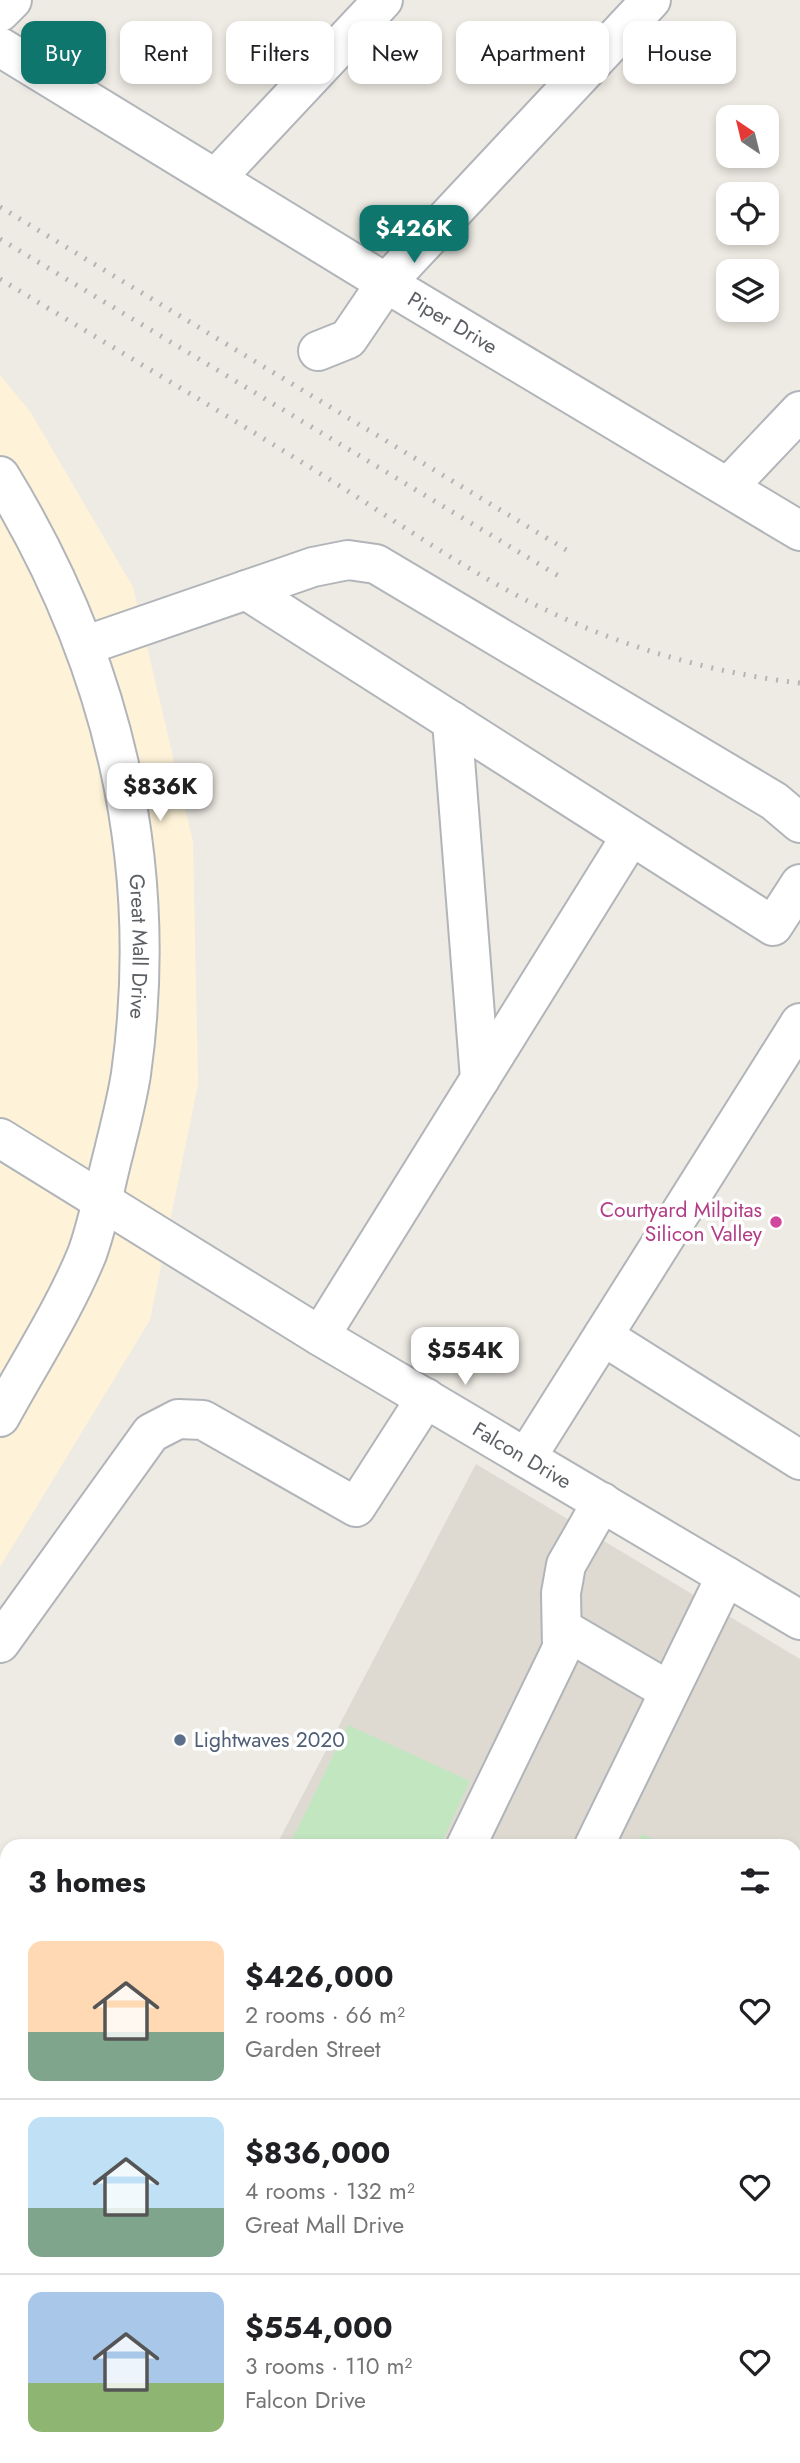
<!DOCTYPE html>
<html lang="en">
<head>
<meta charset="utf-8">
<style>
  body { margin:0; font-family:Jost,sans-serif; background:#f6f6f6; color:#202124; height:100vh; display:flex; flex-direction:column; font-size:26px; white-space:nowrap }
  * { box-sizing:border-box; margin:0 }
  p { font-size:23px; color:#757577 }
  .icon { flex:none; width:38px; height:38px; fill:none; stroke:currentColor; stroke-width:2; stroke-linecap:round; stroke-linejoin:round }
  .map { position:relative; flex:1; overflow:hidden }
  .drawer { position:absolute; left:0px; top:1839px; width:802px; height:625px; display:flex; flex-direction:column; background:#fff; border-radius:21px 21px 0 0; box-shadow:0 4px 10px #0003 }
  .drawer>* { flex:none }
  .hud { position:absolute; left:21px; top:21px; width:760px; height:63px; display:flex; gap:14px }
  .needle { width:46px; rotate:325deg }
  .buttons { position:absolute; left:716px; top:105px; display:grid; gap:14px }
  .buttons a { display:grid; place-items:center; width:63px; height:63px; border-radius:14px; background:#fff; box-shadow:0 4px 10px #0003; font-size:35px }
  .price { position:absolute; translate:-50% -60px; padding:0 16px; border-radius:14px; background:#fff; color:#222; font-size:23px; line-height:46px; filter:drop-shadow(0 2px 4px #0008) }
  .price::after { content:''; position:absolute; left:50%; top:42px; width:21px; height:16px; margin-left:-10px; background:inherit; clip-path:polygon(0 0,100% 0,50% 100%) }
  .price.selected { background:#0f766e; color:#fff }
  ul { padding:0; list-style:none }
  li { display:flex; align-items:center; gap:21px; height:175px; padding:0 28px }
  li+li { border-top:2px solid #e0e0e0 }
  li span { display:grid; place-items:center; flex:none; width:196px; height:140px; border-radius:14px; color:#555 }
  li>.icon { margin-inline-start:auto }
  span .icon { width:84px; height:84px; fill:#fffc; stroke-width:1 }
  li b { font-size:30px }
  h2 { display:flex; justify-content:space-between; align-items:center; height:84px; padding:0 28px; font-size:30px }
  .pill { padding:0 24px; border-radius:14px; background:#fff; box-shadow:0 4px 10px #0003; font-size:24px; line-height:63px }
  .pill.selected { background:#0f766e; color:#fff }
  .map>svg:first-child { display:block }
  .commercial { fill:#fef3d9 }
  .education { fill:#dedad2 }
  .green { fill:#c2e6c0 }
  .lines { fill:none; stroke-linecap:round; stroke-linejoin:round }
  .minor-casing { stroke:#b1b5b9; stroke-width:42 }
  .major-casing { stroke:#f2be59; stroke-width:42 }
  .highway-casing { stroke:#f29700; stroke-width:42 }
  .minor { stroke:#fff; stroke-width:38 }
  .major { stroke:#ffeca8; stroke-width:38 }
  .highway { stroke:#feda8b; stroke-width:38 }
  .tram { stroke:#b3b4b4; stroke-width:2 }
  .rail { stroke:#b3b4b4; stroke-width:5; stroke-dasharray:2 9; stroke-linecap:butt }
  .hotel-dot { fill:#d1479c; stroke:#fff; stroke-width:2.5 }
  .service-dot { fill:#5c6f8a; stroke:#fff; stroke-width:2.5 }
  .labels { text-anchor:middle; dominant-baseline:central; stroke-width:7; stroke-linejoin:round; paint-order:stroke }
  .street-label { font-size:21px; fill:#5c6064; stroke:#fff }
  .hotel-label { font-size:21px; fill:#b23c85; stroke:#fff; text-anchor:end }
  .service-label { font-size:21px; fill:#4e5e75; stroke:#fff; text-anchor:start }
</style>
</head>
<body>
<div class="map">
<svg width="800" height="2463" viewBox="0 0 800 2463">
  <rect width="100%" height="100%" fill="#eeebe4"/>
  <path class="commercial" d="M0 375 31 413 133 587 193 842 198 1084 150 1320 0 1567Z"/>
  <path class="education" d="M476 1464 800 1659V2239L795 2252 794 1846H276Z"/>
  <path class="green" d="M348 1725 470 1781 440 1846H289Z
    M642 1834 668 1846H636Z
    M124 2457H749L747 2461 737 2463H45Z"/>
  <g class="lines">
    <defs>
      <g id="minor">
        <path d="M0 12 12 0"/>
        <path id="s1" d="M0 47 386 283 800 531"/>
        <path d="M216 178 383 0"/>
        <path d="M318 351 348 339 386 283 651 0"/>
        <path id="s2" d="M0 476C112 659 161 860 131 1074 127 1100 120 1126 114 1151 105 1185 99 1221 87 1254 64 1310 29 1364 0 1417"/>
        <path d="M728 487 800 411"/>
        <path d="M246 590 773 926 800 884"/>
        <path d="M84 646 313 567 348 560 376 564 774 801 800 823"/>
        <path d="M452 721 480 1079"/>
        <path id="s3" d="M0 1138 320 1336 800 1620"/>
        <path d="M320 1336 631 836"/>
        <path d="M603 1336 800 1460"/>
        <path d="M526 1458 800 1023"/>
        <path d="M563 1629 669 1691"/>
        <path d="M0 1643 151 1433 178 1419 203 1420 356 1507 426 1398"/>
        <path d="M466 1846 562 1648 561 1593 566 1565 602 1502"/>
        <path d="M594 1846 726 1576"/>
      </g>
      <path id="major" d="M794 2370H800
        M0 2419 7 2418"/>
      <path id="highway" d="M794 2312 800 2306"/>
    </defs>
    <use href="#minor" class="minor-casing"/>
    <use href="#major" class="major-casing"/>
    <use href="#highway" class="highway-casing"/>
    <use href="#minor" class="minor"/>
    <use href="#major" class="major"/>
    <use href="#highway" class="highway"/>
    <path class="tram" d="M794 2419 800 2418
      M794 2448 800 2447
      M186 2463 274 2457
      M585 2463 666 2457"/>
    <path class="rail" d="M0 207 573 554
      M0 239 562 578
      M0 279C105 343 212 406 316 471 379 510 440 553 505 589 596 639 696 671 800 683"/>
  </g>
  <circle class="hotel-dot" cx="776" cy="1222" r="7"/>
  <circle class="service-dot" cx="180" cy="1740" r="7"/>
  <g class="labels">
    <g class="street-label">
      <text stroke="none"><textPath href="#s1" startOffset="530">Piper Drive</textPath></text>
      <text stroke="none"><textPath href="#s2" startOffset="497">Great Mall Drive</textPath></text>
      <text stroke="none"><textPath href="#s3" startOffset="611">Falcon Drive</textPath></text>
    </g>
    <g class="hotel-label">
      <text x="762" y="1210">Courtyard Milpitas<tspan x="762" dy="24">Silicon Valley</tspan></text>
    </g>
    <g class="service-label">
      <text x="194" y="1740">Lightwaves 2020</text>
    </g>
  </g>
</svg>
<div class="buttons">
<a><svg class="needle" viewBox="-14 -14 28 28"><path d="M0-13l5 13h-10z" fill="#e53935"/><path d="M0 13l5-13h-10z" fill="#757577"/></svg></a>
<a><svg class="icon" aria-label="locate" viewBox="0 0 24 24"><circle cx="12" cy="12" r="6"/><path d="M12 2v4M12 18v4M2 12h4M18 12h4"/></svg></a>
<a><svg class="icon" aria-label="layers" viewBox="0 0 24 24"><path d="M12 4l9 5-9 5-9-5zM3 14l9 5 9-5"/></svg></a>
</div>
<b class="price selected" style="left:414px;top:265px">$426K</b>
<b class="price" style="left:160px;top:823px">$836K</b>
<b class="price" style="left:465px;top:1387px">$554K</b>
<div class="hud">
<a class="pill selected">Buy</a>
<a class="pill">Rent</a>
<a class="pill">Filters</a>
<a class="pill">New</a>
<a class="pill">Apartment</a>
<a class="pill">House</a>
</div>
<section class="drawer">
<h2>3 homes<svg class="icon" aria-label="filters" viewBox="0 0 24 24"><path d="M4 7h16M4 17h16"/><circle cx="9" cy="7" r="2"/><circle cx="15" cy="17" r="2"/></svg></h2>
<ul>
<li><span style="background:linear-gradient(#ffd9b3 65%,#7fa58c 0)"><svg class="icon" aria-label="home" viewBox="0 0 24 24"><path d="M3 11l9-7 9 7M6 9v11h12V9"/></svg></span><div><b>$426,000</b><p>2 rooms · 66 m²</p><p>Garden Street</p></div><svg class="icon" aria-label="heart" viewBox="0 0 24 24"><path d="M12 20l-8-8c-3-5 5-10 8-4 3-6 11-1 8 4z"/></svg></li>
<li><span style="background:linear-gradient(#bfe0f5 65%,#7fa58c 0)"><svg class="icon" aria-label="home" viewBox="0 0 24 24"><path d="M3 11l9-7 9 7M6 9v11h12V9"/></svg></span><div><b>$836,000</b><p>4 rooms · 132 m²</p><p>Great Mall Drive</p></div><svg class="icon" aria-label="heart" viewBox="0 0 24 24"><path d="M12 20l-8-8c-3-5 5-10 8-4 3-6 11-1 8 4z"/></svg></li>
<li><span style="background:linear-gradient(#a9c7e8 65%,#8fb573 0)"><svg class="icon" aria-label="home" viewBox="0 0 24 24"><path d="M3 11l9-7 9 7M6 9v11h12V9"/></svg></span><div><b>$554,000</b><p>3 rooms · 110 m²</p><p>Falcon Drive</p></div><svg class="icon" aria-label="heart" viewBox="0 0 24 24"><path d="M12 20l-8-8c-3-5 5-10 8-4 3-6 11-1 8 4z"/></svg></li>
</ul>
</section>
</div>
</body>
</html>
